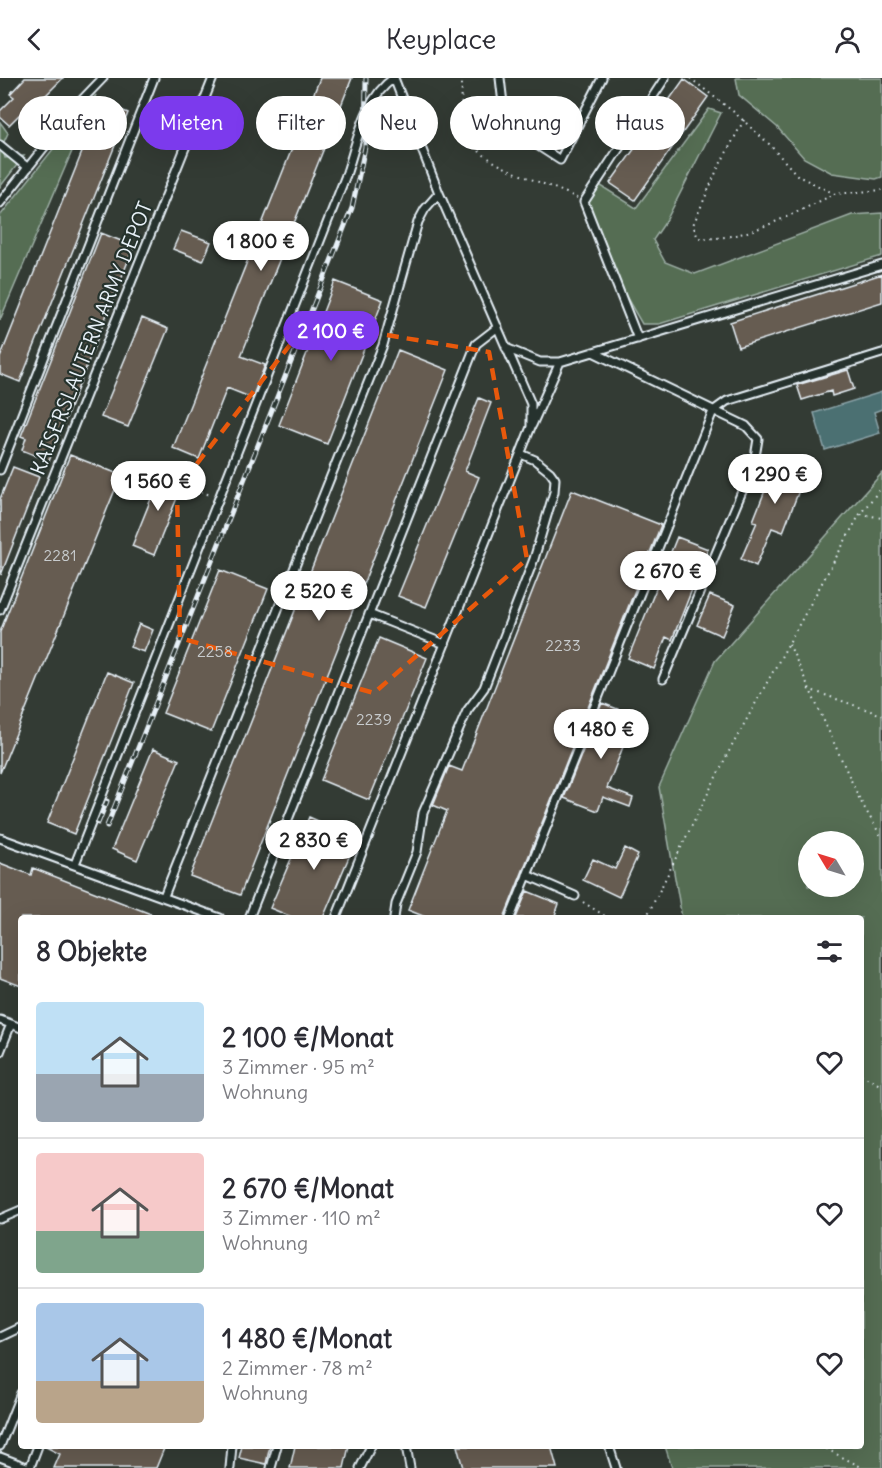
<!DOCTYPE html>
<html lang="de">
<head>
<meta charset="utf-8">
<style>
  body { margin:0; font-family:Delius,sans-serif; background:#f2f2f3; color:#2b2b33; height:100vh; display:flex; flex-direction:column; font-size:22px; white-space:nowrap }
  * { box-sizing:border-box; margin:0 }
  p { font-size:20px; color:#7c7c81 }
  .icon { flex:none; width:33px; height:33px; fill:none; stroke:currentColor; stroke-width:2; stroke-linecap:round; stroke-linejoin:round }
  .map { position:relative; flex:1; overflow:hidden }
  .sheet { position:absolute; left:18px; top:837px; width:846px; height:534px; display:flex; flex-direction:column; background:#fff; border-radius:6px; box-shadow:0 6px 24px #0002 }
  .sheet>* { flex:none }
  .guide { position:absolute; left:18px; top:18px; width:846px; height:54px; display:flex; gap:12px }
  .needle { width:39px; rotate:308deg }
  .buttons { position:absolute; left:798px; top:753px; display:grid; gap:12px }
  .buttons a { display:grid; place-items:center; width:66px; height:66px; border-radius:50%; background:#fff; box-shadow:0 6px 24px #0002; font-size:30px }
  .price { position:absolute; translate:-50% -51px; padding:0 14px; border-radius:21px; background:#fff; color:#222; font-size:20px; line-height:39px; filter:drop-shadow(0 2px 3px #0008) }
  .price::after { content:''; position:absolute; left:50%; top:36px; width:18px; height:14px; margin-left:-9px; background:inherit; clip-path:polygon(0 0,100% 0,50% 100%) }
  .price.active { background:#7c3aed; color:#fff }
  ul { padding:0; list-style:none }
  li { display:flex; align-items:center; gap:18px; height:150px; padding:0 18px }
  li+li { border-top:2px solid #e1e1e2 }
  li span { display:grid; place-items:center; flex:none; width:168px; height:120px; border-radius:6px; color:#555 }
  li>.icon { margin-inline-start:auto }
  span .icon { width:72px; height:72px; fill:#fffc; stroke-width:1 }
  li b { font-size:26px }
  h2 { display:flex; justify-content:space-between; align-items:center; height:72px; padding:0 18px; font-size:26px }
  .tag { padding:0 21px; border-radius:27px; background:#fff; box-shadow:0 6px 24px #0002; font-size:21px; line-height:54px }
  .tag.active { background:#7c3aed; color:#fff }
  header { display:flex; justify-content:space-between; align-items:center; height:78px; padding:0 18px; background:#fff; font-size:27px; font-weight:600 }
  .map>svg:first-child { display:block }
  .green { fill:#546d53; stroke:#9eafa6; stroke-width:1.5; fill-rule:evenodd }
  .water { fill:#4c6f72; stroke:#8aa3a8; stroke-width:1.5 }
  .building { fill:#665c51; stroke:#e8f1f8; stroke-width:1.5 }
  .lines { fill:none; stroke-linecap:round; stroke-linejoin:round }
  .lane-casing { stroke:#e8f1f8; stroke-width:11 }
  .path { stroke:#e8f1f8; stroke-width:2; stroke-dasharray:1.5 4.5; stroke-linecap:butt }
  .lane { stroke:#26332d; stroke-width:7 }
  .rail-casing { stroke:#e8f1f8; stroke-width:5 }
  .rail { stroke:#26332d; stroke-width:3; stroke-dasharray:9; stroke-linecap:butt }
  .marked { fill:none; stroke:#e8590c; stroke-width:4.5; stroke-dasharray:12 8; stroke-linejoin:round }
  .labels { text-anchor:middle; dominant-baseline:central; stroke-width:4.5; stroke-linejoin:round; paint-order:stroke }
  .number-label { font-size:16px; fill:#c8ccce }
  .street-label { font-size:20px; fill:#e8f1f8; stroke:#26332d }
</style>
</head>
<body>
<header><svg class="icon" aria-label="back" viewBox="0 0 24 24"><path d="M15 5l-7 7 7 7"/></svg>Keyplace<svg class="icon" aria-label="person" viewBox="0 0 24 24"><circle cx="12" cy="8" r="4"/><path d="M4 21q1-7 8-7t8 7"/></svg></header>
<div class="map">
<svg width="882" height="1390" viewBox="0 0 882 1390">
  <rect width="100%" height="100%" fill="#333b34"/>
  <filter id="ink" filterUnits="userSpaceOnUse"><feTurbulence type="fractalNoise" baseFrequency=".0167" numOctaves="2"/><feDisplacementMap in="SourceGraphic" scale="12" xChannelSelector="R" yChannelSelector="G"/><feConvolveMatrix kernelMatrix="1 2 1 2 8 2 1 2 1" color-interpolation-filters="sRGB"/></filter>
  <g filter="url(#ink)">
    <path class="green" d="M736 0H882V99L876 101 832 95 804 80 777 49 739 17Z
      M96 17 0 242V138Z
      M709 31 721 35 666 143 653 162 665 184 695 196 852 137 882 135V178L659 246H642L617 203 584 124 595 104 636 130Z
      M0 44 8 55 2 68 5 80 24 78 0 109Z
      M882 395V1390H672L665 1368H861V840H682L659 709 715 583ZM808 764H854V808H808Z"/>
    <path class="water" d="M882 314V331L874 334 880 355 825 372 814 335Z"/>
    <path class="building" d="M25 0H63L29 34 25 31 9 47 0 39V33L14 19 10 16Z
      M320 0H352L241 278 265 287 252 320 227 310 199 381 173 370Z
      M684 1 708 19 635 122 610 105Z
      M102 24 128 35 20 304 0 296V280Z
      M181 153 211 164 203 183 173 171Z
      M101 155 134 168 49 383 22 372 26 360 21 358Z
      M882 196V224L738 269 730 244Z
      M335 203 383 222 327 366 279 347Z
      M142 240 168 251 128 349 101 339Z
      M398 272 448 292 240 817 190 798Z
      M848 292 854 311 832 318 831 313 802 322 797 307Z
      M479 320 491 325 465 393 479 399 426 529 398 518Z
      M70 377 121 397 0 695V554Z
      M779 377 808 389 783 454 772 450 756 488 741 481 757 444 753 443Z
      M13 389 39 399 1 497 0 421Z
      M163 391 185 400 154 477 132 468Z
      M572 412 661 447 504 840H428L408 832 447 733 433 727 449 688 462 693Z
      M677 459 708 471 672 562 666 559 654 591 628 580Z
      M220 492 268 511 211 654 163 635Z
      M710 517 735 527 722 558 697 547Z
      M139 546 153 552 144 574 130 569Z
      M379 560 427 580 369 722 321 702Z
      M107 594 134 605 74 756 47 745Z
      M602 625 635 638 607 710 633 720 630 729 603 719 598 733 564 720Z
      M153 671 179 682 137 782 112 771Z
      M309 739 357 760 323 840H294L270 830Z
      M625 770 638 777 619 819 583 802 593 781 615 791Z
      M0 785 31 797 33 790 161 840H21V908L0 900Z
      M527 813 559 826 554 840H516Z
      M44 1368H165L156 1390H54L60 1376Z
      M242 1368H270L266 1386 239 1380Z
      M295 1368H349L344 1390H290Z
      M457 1368H551L557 1390H463Z"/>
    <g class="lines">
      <defs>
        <path id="lane" d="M500 0 505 43 512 51 560 82 602 0
          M0 67 28 90
          M0 125 79 25 103 0
          M638 261 584 124 665 0
          M506 270 540 284H560L532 347
          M593 274 746 348 758 361 754 385 663 601
          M560 284 882 187
          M713 333 727 323 882 275
          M0 392 154 0
          M0 532 213 0
          M369 536 445 566
          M0 760 220 840
          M75 786 346 97C357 65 364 20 394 0
          M527 797 575 818
          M164 818 383 267 418 144 425 131 439 115
          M249 840 476 266 498 249
          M336 840 531 349V326L439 115 394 0
          M394 840 396 826 417 774 423 735 467 633 484 610 534 481 554 414 555 401 550 394 535 382 521 376
          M510 840 713 333
          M0 942 11 946 0 974
          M11 946 21 950
          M0 1141 21 1132
          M0 1259 21 1249
          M0 1368 21 1315
          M406 1368 410 1390
          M609 1368 616 1390
          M0 1379 29 1390
          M30 1389 38 1368
          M230 1390 232 1368
          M271 1390 277 1368
          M360 1390 371 1368"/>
      </defs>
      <use href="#lane" class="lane-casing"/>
      <path class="path" d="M462 0C462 18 459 43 468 60 485 90 548 105 577 120
        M690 0 735 35 769 66 798 98 835 116 882 112
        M744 42 717 92 693 147 698 160C745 164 793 135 835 116
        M120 400 151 414 163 390 189 399 186 408 210 417
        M861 436 882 440
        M789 566 860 722 882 760
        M808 611 882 637
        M583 824 608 840
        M646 840 727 677 860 436 882 409
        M861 997 882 1008
        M821 1368 863 1390"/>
      <use href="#lane" class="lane"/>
      <defs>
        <path id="rail" d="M98 745 107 723
          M107 748 352 130 365 69 366 0"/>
      </defs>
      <use href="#rail" class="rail-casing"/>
      <use href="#rail" class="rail"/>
    </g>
  </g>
  <path class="marked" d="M308 244 489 274 527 481 374 615 180 560 177 411Z"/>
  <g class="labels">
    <g class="number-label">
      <text x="60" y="477">2281</text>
      <text x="563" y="567">2233</text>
      <text x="215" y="573">2258</text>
      <text x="374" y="641">2239</text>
    </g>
    <g class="street-label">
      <text transform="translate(91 260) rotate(-68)">KAISERSLAUTERN ARMY DEPOT</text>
    </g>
  </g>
</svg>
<div class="buttons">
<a><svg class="needle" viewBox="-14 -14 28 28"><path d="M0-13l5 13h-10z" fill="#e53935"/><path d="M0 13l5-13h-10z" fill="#7c7c81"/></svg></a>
</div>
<b class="price" style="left:261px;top:194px">1 800 €</b>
<b class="price active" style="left:331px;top:284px">2 100 €</b>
<b class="price" style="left:775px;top:427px">1 290 €</b>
<b class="price" style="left:158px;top:434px">1 560 €</b>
<b class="price" style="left:668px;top:524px">2 670 €</b>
<b class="price" style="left:319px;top:544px">2 520 €</b>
<b class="price" style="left:601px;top:682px">1 480 €</b>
<b class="price" style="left:314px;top:793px">2 830 €</b>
<div class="guide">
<a class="tag">Kaufen</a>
<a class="tag active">Mieten</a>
<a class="tag">Filter</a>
<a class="tag">Neu</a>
<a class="tag">Wohnung</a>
<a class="tag">Haus</a>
</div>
<section class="sheet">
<h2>8 Objekte<svg class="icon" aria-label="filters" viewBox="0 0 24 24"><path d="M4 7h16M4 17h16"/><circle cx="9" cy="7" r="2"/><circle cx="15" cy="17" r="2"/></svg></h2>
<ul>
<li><span style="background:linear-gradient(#bfe0f5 60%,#9aa5b1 0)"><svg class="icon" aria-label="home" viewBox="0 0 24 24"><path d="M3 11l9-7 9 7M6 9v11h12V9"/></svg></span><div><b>2 100 €/Monat</b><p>3 Zimmer · 95 m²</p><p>Wohnung</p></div><svg class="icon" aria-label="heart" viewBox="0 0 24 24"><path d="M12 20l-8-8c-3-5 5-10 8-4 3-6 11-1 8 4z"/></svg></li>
<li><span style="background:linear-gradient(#f6c9c9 65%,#7fa58c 0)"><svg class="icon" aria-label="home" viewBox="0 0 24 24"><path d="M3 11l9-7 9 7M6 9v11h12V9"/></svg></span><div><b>2 670 €/Monat</b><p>3 Zimmer · 110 m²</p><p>Wohnung</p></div><svg class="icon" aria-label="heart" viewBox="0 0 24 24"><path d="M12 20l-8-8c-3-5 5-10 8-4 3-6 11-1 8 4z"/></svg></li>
<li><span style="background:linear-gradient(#a9c7e8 65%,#b9a48a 0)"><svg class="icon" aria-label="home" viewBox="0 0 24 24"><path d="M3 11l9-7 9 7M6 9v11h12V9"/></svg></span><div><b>1 480 €/Monat</b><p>2 Zimmer · 78 m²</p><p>Wohnung</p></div><svg class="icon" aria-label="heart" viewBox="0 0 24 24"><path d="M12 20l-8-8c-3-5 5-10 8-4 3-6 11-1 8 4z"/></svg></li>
</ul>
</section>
</div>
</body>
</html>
